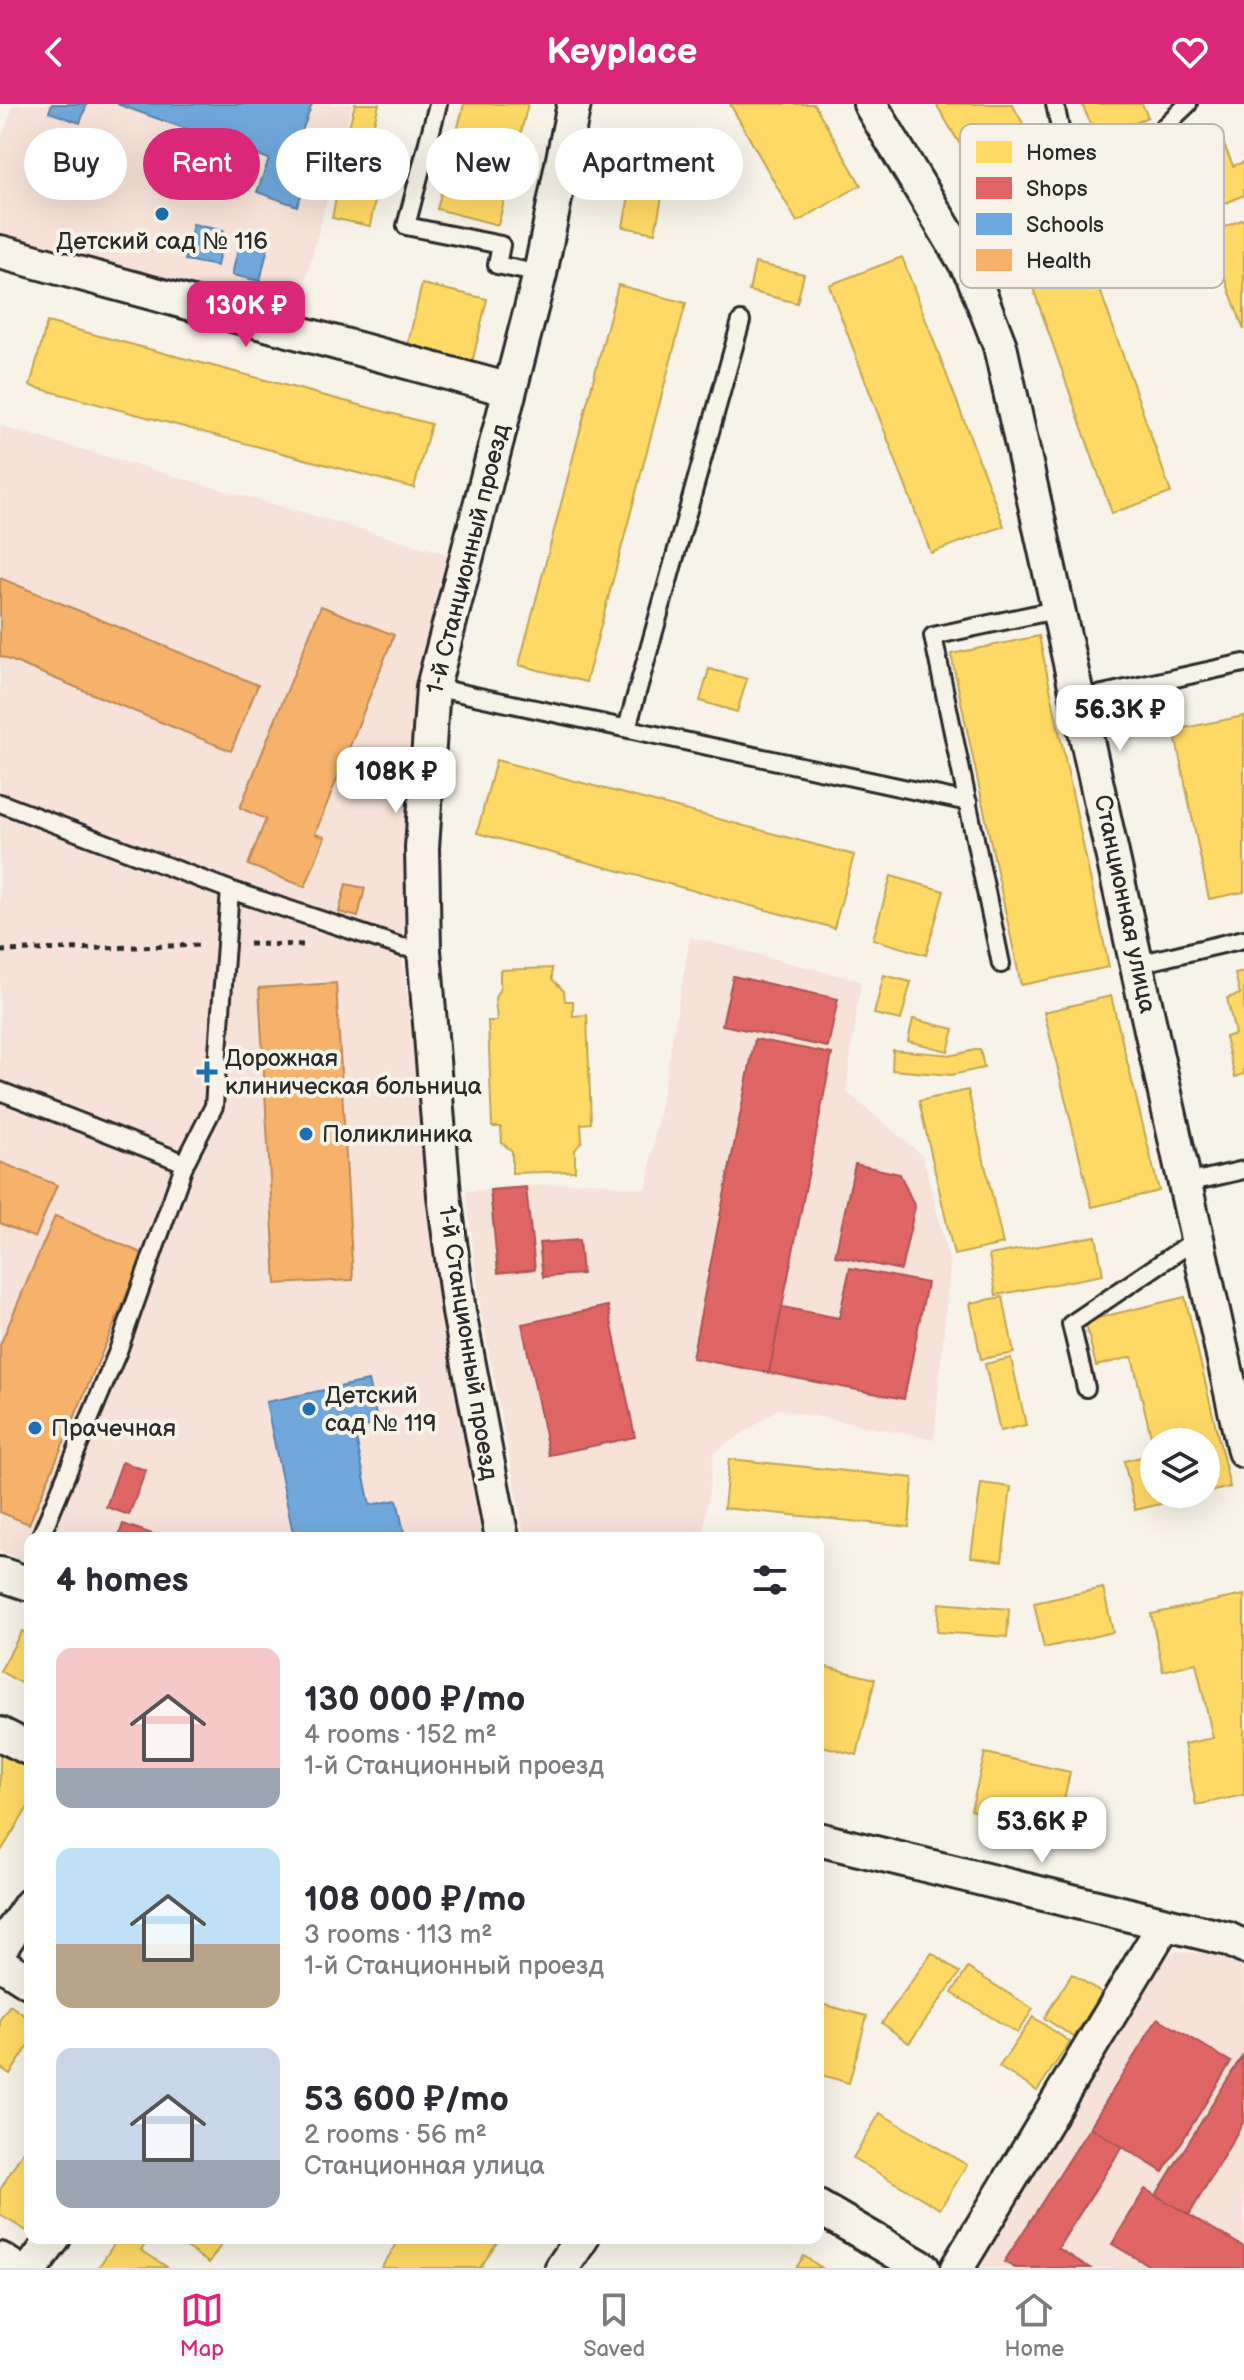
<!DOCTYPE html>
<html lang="en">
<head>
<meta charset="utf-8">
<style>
  body { margin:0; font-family:"Balsamiq Sans",sans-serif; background:#f2f2f3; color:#2b2b33; height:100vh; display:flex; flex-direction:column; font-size:30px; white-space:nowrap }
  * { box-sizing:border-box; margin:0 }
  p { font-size:26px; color:#7c7c81 }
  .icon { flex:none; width:44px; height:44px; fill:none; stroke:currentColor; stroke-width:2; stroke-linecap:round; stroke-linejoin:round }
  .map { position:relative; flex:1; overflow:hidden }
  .details { position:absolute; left:24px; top:1428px; width:800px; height:712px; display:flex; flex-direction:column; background:#fff; border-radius:16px; box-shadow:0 8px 32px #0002 }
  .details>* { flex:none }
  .top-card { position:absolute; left:24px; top:24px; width:800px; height:72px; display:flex; gap:16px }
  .tools { position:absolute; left:1140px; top:1324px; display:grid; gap:16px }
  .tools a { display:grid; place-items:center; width:80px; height:80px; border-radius:50%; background:#fff; box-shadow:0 8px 32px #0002; font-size:40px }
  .price { position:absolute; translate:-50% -68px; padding:0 18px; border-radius:16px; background:#fff; color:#222; font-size:26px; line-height:52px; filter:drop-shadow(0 2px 4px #0008) }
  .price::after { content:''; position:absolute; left:50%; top:48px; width:24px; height:18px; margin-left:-12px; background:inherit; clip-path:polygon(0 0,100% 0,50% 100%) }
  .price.on { background:#db2777; color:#fff }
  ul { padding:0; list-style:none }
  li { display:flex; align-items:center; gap:24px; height:200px; padding:0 32px }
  li span { display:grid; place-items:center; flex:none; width:224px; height:160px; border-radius:16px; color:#555 }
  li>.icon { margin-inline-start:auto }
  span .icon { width:96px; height:96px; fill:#fffc; stroke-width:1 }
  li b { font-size:34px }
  h2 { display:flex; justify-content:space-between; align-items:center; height:96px; padding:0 32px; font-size:34px }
  .chip { padding:0 28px; border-radius:36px; background:#fff; box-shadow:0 8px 32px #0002; font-size:28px; line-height:72px }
  .chip.on { background:#db2777; color:#fff }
  header { display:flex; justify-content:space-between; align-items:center; height:104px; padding:0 32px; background:#db2777; color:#fff; font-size:36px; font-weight:800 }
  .tab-bar { display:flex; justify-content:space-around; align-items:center; height:112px; border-top:2px solid #e1e1e2; background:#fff; font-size:22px; color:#7c7c81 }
  .tab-bar a { display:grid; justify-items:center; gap:4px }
  .tab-bar .on { color:#db2777 }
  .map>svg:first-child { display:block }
  .built { fill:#f6e2d8 }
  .homes { fill:#ffd966; stroke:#bfa554; stroke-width:2 }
  .shops { fill:#e06666; stroke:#aa5454; stroke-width:2 }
  .schools { fill:#6fa8dc; stroke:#5b82a7; stroke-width:2 }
  .health { fill:#f6b26b; stroke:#b98a58; stroke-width:2 }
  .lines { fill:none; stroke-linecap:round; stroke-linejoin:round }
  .service-casing { stroke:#2b2b2b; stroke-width:22 }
  .minor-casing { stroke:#2b2b2b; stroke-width:38 }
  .path { stroke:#2b2b2b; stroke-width:5; stroke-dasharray:6 6; stroke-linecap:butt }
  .service { stroke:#f7f3e8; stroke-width:16 }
  .minor { stroke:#f7f3e8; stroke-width:32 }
  .poi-dot { fill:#1f6fb2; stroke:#f7f3e8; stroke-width:3 }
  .labels { text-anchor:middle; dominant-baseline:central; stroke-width:8; stroke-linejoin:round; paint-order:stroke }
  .poi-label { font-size:24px; fill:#2b2b2b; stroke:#f7f3e8; text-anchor:start }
  .street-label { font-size:24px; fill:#2b2b2b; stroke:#f7f3e8 }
  .key { fill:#f7f3e8; stroke:#bab7af; stroke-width:2 }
  .key-label { font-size:22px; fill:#2b2b2b }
</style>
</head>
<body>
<header><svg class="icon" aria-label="back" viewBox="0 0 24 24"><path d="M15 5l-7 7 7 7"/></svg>Keyplace<svg class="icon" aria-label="heart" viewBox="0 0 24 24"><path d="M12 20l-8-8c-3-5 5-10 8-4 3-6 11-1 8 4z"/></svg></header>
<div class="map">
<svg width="1244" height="2164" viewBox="0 0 1244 2164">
  <rect width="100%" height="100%" fill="#f7f3e8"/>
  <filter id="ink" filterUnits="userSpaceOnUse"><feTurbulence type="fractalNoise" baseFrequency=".0125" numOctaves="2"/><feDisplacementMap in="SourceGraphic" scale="16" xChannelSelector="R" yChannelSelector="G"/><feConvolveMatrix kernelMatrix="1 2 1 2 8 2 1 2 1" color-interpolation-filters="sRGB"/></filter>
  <g filter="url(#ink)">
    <path class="built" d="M14 0H352L295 217 0 137V38Z
      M0 322 447 450 416 573 402 843 440 1207 485 1434H30V1461L0 1446Z
      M690 833 861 877 846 987 923 1052 950 1161 934 1335 778 1305 714 1349 703 1434H525L482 1212 466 1087 590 1078 646 1085Z
      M1177 1847 1223 1852 1244 1862V2164H982L987 2145 1164 1853Z"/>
    <path class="homes" d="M355 0H379L356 89 333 83Z
      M464 0H528L498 121 437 105Z
      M730 0H814L861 81 797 118Z
      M936 0H1012L1030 32 974 64Z
      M1082 0H1142L1148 13 1097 35Z
      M1217 24 1233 62 1244 58V91L1205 108 1210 120 1146 146 1129 103 1194 76 1180 39Z
      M637 54 695 66 691 88 632 76Z
      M632 76 664 83 655 129 623 123Z
      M337 89 375 97 370 122 332 114Z
      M1244 115V226L1208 129Z
      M1085 143 1171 389 1112 409 1026 164Z
      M902 153 1004 422 931 449 829 181Z
      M755 159 804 170 797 199 749 187Z
      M422 180 487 195 472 259 407 244Z
      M618 181 686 199 586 578 519 561Z
      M47 218 431 320 414 384 30 282Z
      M1039 532 1109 863 1021 881 951 550Z
      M709 565 747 575 737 608 700 597Z
      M1244 612V788L1209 795 1174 626Z
      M496 656 854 751 834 824 477 729Z
      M891 772 944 787 926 851 873 835Z
      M552 864V875L564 887 565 897H573V912L587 911 591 1019 581 1020 582 1037 575 1046V1067L512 1069V1047L502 1039 501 1023H492L488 917H497L495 894 500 884V866Z
      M1244 868V970L1235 973 1225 933 1235 930 1227 894 1240 890 1235 870Z
      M884 871 911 878 901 916 874 910Z
      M1111 892 1159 1087 1092 1103 1044 908Z
      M913 915 954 925 948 947 908 937Z
      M980 945 984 964 951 971 892 966 893 946 953 951Z
      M968 986 1003 1140 954 1151 919 997Z
      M1096 1132 1103 1171 996 1191 989 1151Z
      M1003 1193 1014 1249 981 1255 970 1199Z
      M1185 1193 1230 1383 1206 1389V1338H1154V1345L1132 1253 1096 1262 1085 1217Z
      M1011 1254 1026 1321 1000 1327 985 1260Z
      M1154 1350V1390H1202L1135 1406 1124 1357Z
      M729 1355 913 1374 909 1423 724 1404Z
      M981 1379 1011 1383 1002 1457 971 1453Z
      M1103 1484 1113 1528 1044 1544 1034 1499Z
      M1244 1491V1691L1196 1701 1184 1640 1213 1634 1196 1559 1163 1567 1151 1510Z
      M939 1499 1009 1505 1007 1533 937 1528Z
      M22 1527 30 1531V1584L0 1567Z
      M818 1561 875 1575 857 1651 818 1641Z
      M0 1642 30 1661V1700L0 1749Z
      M985 1649 1070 1668 1057 1727 971 1706Z
      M932 1849 960 1869 909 1939 882 1919Z
      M968 1864 1033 1905 1017 1929 952 1889Z
      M1072 1870 1102 1889 1074 1933 1044 1914Z
      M818 1899 867 1912 849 1979 818 1970Z
      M10 1901 30 1915V1940L10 1970 0 1963V1915Z
      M1033 1913 1070 1938 1037 1987 999 1963Z
      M880 2009 967 2061 940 2105 853 2054Z
      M23 2047 30 2052V2129L0 2111V2086Z
      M118 2134H149L141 2146 167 2163 98 2164Z
      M173 2134H223L225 2135 209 2159Z
      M401 2134H500L480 2164H381Z
      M804 2152 822 2164H796Z"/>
    <path class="shops" d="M733 872 838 895 828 943 722 921Z
      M755 935 832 950 769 1269 692 1254Z
      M855 1060 900 1070 915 1103 901 1166 835 1152Z
      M526 1083 535 1165 498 1169 490 1086Z
      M579 1136 582 1170 543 1173 539 1139Z
      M850 1164 927 1179 904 1295 769 1269 782 1203 839 1214Z
      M608 1202 635 1333 549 1351 522 1220Z
      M122 1358 146 1366 129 1411 106 1403Z
      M123 1420 164 1434H118Z
      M1158 1914 1231 1958 1163 2068 1090 2023Z
      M1242 1952 1244 2017 1189 2111 1156 2091Z
      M1090 2023 1122 2043 1058 2144 1090 2164H1015L1004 2158Z
      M1145 2085 1244 2143V2164H1153L1112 2140Z"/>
    <path class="schools" d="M52 0H87L80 19 49 8Z
      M117 0H312L291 57 311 65 297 102 257 88 269 55Z
      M193 120 224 127 217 162 185 156Z
      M241 132 269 139 260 177 232 171Z
      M368 1277 378 1320 354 1325 370 1401 397 1396 405 1433 294 1434 266 1298Z"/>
    <path class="health" d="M0 474 258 581 231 647 0 552Z
      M321 502 394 531 315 730 325 733 305 783 248 761 266 715 240 704Z
      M346 780 365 784 358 813 339 808Z
      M336 879 353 1176 276 1180 259 884Z
      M0 1058 57 1081 35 1134 0 1119Z
      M55 1112 144 1150 29 1420 0 1408V1241Z"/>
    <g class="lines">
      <defs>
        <path id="service" d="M438 0 406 122 501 141 497 161 540 170
          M1055 0 1061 29 1089 53 1146 40 1188 0
          M433 583 968 698
          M1080 595 1244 559
          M627 624 741 217
          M0 699 230 786 402 843 424 846
          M1001 860 933 532 1060 505
          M1138 860 1244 835
          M0 987 185 1059
          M1187 1079 1244 1066
          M1086 1284 1071 1220 1198 1134
          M40 1434 118 1247 185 1059 214 1002 230 786"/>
        <path id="minor" d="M870 0 973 172 1000 242 1244 1347
          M0 148 510 286
          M502 1434 459 1208 444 1091 424 846 422 744 433 583 540 170 574 0
          M0 1470 30 1480
          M0 1630 30 1645
          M818 1735 1228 1835 1244 1843
          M0 1845 30 1801
          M0 1859 30 1878
          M818 2103 923 2164
          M0 2155 14 2164
          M32 2164 54 2134
          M562 2164 582 2134
          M957 2164 1164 1821"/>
      </defs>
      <use href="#service" class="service-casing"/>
      <use href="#minor" class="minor-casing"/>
      <path class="path" d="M249 840 307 841
        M0 847 203 841"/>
      <use href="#service" class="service"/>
      <use href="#minor" class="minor"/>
    </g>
  </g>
  <g class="poi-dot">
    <circle cx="162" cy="110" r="8"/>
    <path d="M203 956h8v8h8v8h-8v8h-8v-8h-8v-8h8z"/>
    <circle cx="306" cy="1030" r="8"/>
    <circle cx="309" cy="1305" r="8"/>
    <circle cx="35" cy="1324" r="8"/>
  </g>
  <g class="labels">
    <g class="poi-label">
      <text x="162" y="137" text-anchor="middle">Детский сад № 116</text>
      <text x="225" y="954">Дорожная<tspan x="225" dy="28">клиническая больница</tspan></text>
      <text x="322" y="1030">Поликлиника</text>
      <text x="325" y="1291">Детский<tspan x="325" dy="28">сад № 119</tspan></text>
      <text x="51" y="1324">Прачечная</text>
    </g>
    <g class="street-label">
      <text transform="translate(468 455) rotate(-76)">1-й Станционный проезд</text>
      <text transform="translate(1125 800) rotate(78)">Станционная улица</text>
      <text transform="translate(468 1239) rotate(81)">1-й Станционный проезд</text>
    </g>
  </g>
  <rect x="960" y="20" width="264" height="164" rx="12" class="key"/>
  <rect x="976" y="37" width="36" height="22" fill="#ffd966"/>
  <rect x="976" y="73" width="36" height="22" fill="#e06666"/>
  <rect x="976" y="109" width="36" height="22" fill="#6fa8dc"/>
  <rect x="976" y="145" width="36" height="22" fill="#f6b26b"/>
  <g class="key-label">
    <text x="1026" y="56">Homes</text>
    <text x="1026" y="92">Shops</text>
    <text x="1026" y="128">Schools</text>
    <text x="1026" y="164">Health</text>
  </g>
</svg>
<div class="tools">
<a><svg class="icon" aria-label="layers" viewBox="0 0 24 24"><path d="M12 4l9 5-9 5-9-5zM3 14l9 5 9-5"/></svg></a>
</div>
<b class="price on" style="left:246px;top:245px">130K ₽</b>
<b class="price" style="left:1120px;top:649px">56.3K ₽</b>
<b class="price" style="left:396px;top:711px">108K ₽</b>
<b class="price" style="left:1042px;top:1761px">53.6K ₽</b>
<div class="top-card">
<a class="chip">Buy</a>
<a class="chip on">Rent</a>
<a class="chip">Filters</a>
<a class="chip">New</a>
<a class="chip">Apartment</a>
</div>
<section class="details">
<h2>4 homes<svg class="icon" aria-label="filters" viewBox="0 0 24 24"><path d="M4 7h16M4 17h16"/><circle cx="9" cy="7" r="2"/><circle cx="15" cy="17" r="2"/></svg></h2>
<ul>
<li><span style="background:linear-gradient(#f6c9c9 75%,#9aa5b1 0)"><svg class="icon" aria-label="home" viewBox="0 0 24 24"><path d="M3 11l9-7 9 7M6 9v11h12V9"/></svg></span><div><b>130 000 ₽/mo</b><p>4 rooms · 152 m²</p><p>1-й Станционный проезд</p></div></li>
<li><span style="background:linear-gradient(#bfe0f5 60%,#b9a48a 0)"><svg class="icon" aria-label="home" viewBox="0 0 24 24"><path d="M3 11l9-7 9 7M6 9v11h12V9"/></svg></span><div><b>108 000 ₽/mo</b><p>3 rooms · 113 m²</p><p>1-й Станционный проезд</p></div></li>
<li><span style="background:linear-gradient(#c9d6e8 70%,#9aa5b1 0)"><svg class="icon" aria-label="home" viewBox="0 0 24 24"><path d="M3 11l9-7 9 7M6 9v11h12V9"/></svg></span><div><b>53 600 ₽/mo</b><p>2 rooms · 56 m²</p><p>Станционная улица</p></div></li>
</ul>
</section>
</div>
<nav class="tab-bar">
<a class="on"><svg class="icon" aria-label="map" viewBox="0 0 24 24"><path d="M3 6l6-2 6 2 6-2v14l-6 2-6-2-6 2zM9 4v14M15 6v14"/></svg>Map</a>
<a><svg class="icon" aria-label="saved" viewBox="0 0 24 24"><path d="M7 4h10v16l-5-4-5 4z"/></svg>Saved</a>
<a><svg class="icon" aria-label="home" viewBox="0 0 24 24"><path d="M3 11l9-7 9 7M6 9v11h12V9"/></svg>Home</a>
</nav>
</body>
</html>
